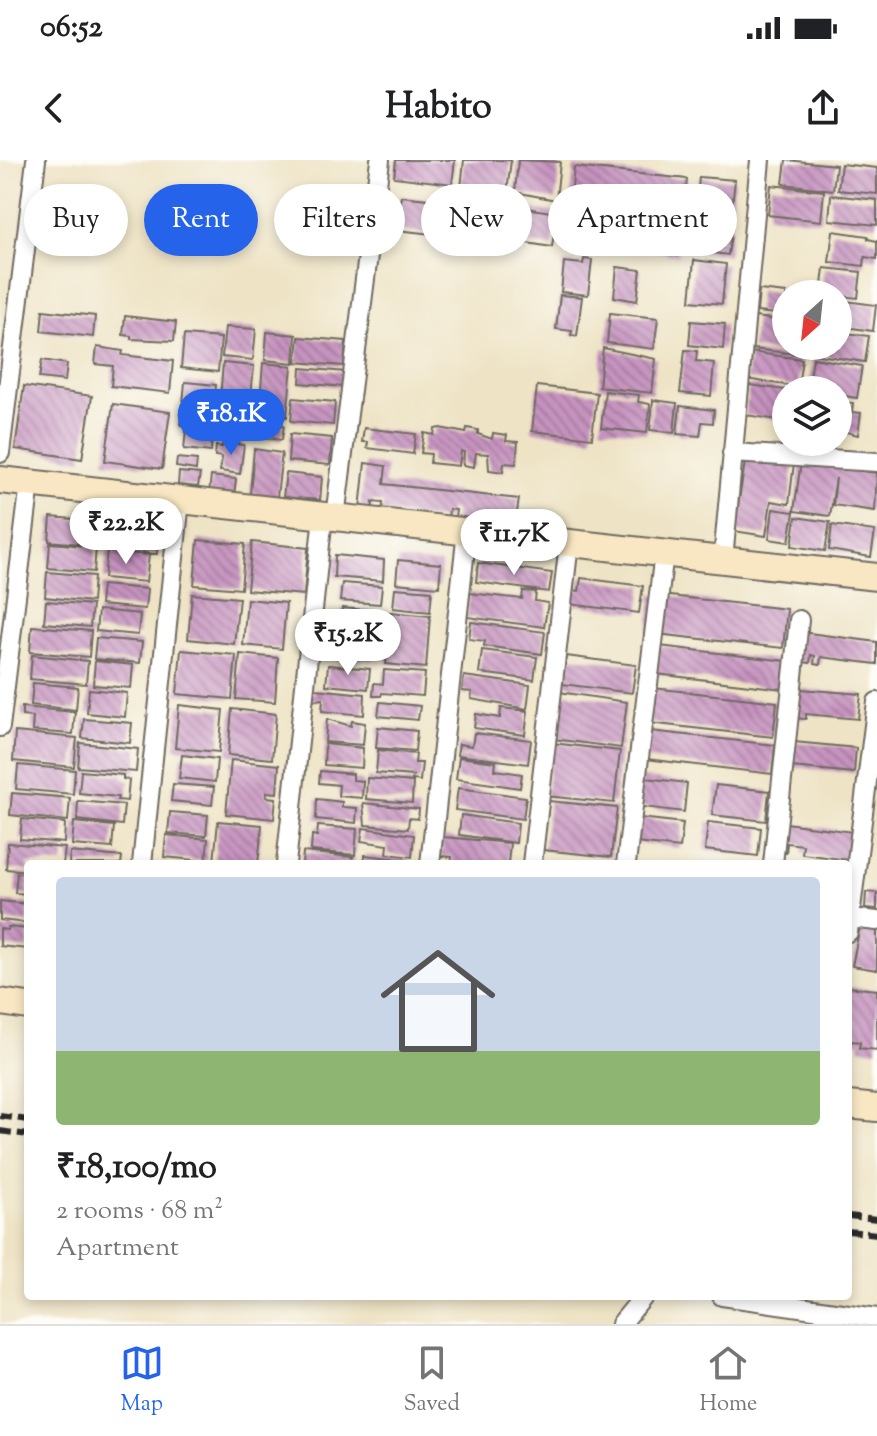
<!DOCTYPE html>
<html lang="en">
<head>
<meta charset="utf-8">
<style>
  body { margin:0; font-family:"Sorts Mill Goudy",serif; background:#f2f2f2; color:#202124; height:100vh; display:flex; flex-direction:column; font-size:30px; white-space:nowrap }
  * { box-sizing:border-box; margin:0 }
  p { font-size:26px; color:#757577 }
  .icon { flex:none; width:44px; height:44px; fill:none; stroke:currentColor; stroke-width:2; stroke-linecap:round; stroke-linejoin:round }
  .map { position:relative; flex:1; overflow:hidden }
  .sheet { position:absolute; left:24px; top:700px; width:828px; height:440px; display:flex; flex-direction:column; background:#fff; border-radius:8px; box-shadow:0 4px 12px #0003 }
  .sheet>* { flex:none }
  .hud { position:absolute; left:24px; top:24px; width:830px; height:72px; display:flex; gap:16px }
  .needle { width:52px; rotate:207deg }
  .tools { position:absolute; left:772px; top:120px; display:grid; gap:16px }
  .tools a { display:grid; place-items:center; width:80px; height:80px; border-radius:50%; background:#fff; box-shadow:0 4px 12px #0003; font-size:40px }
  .price { position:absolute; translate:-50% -68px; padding:0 18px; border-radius:28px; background:#fff; color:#222; font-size:26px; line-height:52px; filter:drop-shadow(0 2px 4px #0008) }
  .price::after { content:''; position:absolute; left:50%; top:48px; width:24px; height:18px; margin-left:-12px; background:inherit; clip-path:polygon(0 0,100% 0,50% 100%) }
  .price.active { background:#2563eb; color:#fff }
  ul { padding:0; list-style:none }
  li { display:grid; align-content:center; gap:16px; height:424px; padding:0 32px }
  li span { display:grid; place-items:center; height:248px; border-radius:8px; color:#555 }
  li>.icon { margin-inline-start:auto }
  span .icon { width:144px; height:144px; fill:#fffc; stroke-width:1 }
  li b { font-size:34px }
  .pill { padding:0 28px; border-radius:36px; background:#fff; box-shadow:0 4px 12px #0003; font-size:28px; line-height:72px }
  .pill.active { background:#2563eb; color:#fff }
  .status { display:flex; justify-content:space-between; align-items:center; height:56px; padding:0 40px; background:#fff; direction:ltr }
  .status svg { height:22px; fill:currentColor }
  header { display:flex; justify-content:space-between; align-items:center; height:104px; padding:0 32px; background:#fff; font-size:36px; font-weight:700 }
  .dock { display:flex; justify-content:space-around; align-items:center; height:112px; border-top:2px solid #e0e0e0; background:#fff; font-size:22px; color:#757577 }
  .dock a { display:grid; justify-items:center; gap:4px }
  .dock .active { color:#2563eb }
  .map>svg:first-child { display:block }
  .building { fill:url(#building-back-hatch) }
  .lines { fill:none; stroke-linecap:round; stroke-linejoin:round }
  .street-casing { stroke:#6f6b61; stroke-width:22 }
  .secondary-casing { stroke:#6f6b61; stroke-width:30 }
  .street { stroke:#fff; stroke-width:18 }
  .secondary { stroke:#f9e7c3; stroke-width:26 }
  .rail { stroke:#2b2b2b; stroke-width:6; stroke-dasharray:12 6; stroke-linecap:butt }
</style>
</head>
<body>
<div class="status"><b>06:52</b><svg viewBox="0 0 49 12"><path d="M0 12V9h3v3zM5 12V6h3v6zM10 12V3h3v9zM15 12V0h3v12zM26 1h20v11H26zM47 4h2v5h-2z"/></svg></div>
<header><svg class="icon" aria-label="back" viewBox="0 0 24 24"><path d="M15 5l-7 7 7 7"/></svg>Habito<svg class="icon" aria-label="share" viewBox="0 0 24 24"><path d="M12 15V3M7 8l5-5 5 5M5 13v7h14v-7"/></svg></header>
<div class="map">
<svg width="877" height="1164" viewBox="0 0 877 1164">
  <defs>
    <pattern id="building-back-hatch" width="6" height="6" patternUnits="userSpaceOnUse" patternTransform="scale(2)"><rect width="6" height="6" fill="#c693bf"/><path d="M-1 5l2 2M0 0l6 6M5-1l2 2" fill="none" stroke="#a1789b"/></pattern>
  </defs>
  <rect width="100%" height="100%" fill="#fdfcf7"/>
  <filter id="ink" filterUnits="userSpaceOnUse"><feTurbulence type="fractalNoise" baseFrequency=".0125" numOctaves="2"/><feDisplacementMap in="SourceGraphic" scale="16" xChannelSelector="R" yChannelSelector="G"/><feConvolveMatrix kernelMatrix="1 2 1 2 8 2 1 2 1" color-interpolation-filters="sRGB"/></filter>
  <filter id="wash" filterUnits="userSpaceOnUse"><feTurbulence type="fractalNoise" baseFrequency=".006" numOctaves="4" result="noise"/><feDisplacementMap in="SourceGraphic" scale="32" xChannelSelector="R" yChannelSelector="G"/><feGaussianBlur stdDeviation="1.8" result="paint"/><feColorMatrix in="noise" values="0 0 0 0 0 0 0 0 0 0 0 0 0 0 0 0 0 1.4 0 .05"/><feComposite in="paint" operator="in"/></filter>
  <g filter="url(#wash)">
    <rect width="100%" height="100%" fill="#eee3c5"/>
    <g id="blocks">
      <path class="building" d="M396 0H455L452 24 394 17Z
        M464 0H511L507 33 461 28Z
        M518 0 560 2 556 40 515 32Z
        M786 0 836 5 833 30 783 24Z
        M841 4 877 8V34L838 30Z
        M574 7 687 19 684 50 646 49 647 45 611 41V45L589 43 590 39 571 37Z
        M699 17 735 20 731 55 696 51Z
        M771 25 824 31 821 61 768 55Z
        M831 35 877 40V65L829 60Z
        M401 36 445 41 441 75 397 70Z
        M459 38 504 43 501 76 455 71Z
        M514 46 557 53 552 87 508 80Z
        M589 52 609 55 608 59 643 64 644 59 664 61 663 66 681 69 678 96 635 87V92L611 89 612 85 579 81V85L566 83 570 55 588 57Z
        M693 62 732 67 728 95 690 90Z
        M833 71 868 76V79L877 81V99L865 97 864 106 829 102Z
        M584 99 592 100 588 135 561 132 564 102 583 104Z
        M694 100 726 104 722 144 690 141Z
        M617 107 641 110 637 141 614 137Z
        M824 108 861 112 858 138 821 134Z
        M759 130 786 133V155L757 152Z
        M560 135 582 137 577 176 571 175 572 171 556 169Z
        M838 140 876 145 873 171 838 166Z
        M43 150 95 156 93 177 41 171Z
        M610 153 658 158 654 189 607 183Z
        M125 156 176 162 174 181 131 179V176L123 175Z
        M755 157 786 161V186H806L805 195 752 189Z
        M691 161 725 164 723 189 689 185Z
        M225 167 256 169 253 200 222 197Z
        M267 172 296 175 294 203 265 200Z
        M838 172 869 176 865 202 812 194 813 186H838Z
        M184 175 221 178 218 212 181 208Z
        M299 177 346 181 344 206 296 202Z
        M97 187 123 191 122 195 173 201 170 233 111 226 113 206 95 204Z
        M603 188 656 199 652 233 599 227Z
        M685 190 697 191 696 201 714 203 711 236 680 233Z
        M750 192 802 199 798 227 746 219Z
        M813 198 862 206 857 238 838 235V230H808Z
        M42 200 67 204 65 221 39 218Z
        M223 203 254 206 249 254 219 251Z
        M263 203 292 206 287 257 259 255Z
        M301 208 346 212 345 227 300 223Z
        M185 222 216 225 212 268 181 265Z
        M749 225 786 230V261L745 255Z
        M24 226 92 236 82 299 15 289Z
        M537 226 597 233 592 278 532 271Z
        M605 231 639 235 638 242 650 244 647 273 601 268Z
        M293 238 335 242 333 265 291 261Z
        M653 240 677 243 674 273 650 270Z
        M838 241 853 243 852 252 861 253 858 275 838 270Z
        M113 244 170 252 162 309 105 301Z
        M680 246 714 250 713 263 702 262 700 276 677 274Z
        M217 254 241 257 239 276 214 273Z
        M258 261 284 265 282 280 256 277Z
        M364 268 416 274 413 294 367 288 368 282H362Z
        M440 268 466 273 467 268 478 270V274L492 279 493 273 507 275 506 281 518 282 516 304 504 303 503 312 489 310 488 294 476 293 474 307 463 305 464 292 461 291 459 306 430 303 431 294 421 293 424 273 434 275 435 269Z
        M186 270 212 272 211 292 184 289Z
        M290 274 332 278 330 305 288 301Z
        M223 282 244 285 240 314 220 311 222 297 215 296 216 286 222 287Z
        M254 289 282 293 277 337 250 334Z
        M746 296 794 303 789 344 771 341 766 376 734 371Z
        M177 298 197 300 196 310 176 307Z
        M801 302 877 313 875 351 833 345 836 318 830 356 794 351Z
        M365 303 386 306 384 324 519 339 515 366 454 365 456 350 449 349 448 360 382 352 383 343 373 342 372 351 360 349Z
        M179 312 200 314 198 327 178 325Z
        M286 313 322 317 320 340 283 337Z
        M211 316 236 319 234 336 209 334Z
        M773 349 794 352 789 382 769 379Z
        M51 357 105 362 103 386 49 381Z
        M796 357 830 362 825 391 792 386Z
        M107 363 159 368 157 394 143 393 144 383 106 379Z
        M832 365 875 371 871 397 829 390Z
        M198 380 245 384 241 429 194 425Z
        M252 382 308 388 304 435 247 430Z
        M50 383 96 387 94 412 48 408Z
        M107 391 149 395 146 422 104 418Z
        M335 395 384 400 383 421 334 417Z
        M398 400 441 404 439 427 396 423Z
        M478 403 552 413 549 432 476 422Z
        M47 412 94 416 92 442 45 437Z
        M581 418 643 426 639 453 569 444 571 430 579 431Z
        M342 423 382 426 380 444 340 441Z
        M102 425 147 429 145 449 100 445Z
        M395 428 432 431 430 452 393 448Z
        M523 431 536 432 535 441 548 443 544 467 467 457 470 433 522 439Z
        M192 434 239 438 234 484 188 479Z
        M652 434 787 449 783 488 648 473Z
        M247 439 286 443 282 489 243 485Z
        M46 441 92 445 90 467 44 463Z
        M342 448 379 451 377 474 340 471Z
        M98 450 140 454 138 475 96 471Z
        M390 452 430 456 426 508 386 504Z
        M471 462 545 472 542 494 484 486 485 481 469 479Z
        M32 466 91 471 89 497 30 492Z
        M801 472 877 482V504L821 497 820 505 814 504 815 496 811 495 810 503 797 501Z
        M336 476 375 479 374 500 334 497Z
        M96 478 142 482 140 503 94 499Z
        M651 485 786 501 783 529 648 513Z
        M181 490 236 495 232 539 177 534Z
        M482 490 537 497 534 520 479 513Z
        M240 494 278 498 275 542 236 539Z
        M32 495 88 501 86 524 30 519Z
        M566 496 636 505 632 533 562 524Z
        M95 501 133 505 131 528 93 525Z
        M328 505 370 509 368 529 326 525Z
        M384 510 425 513 423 536 382 533 381 536H373L374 523 383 524Z
        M464 516 530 525 527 549 471 539 472 532 462 531Z
        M33 523 78 527 76 550 31 545Z
        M644 527 777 542 773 577 640 562Z
        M89 529 127 533 125 557 87 553Z
        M315 529 365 534 364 555 322 551 323 539 308 541 309 532 315 533Z
        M800 529 861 534 858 559 806 554V559L791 558 793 541 799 542Z
        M559 532 627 542 621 588 553 579Z
        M380 542 420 546 418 560 378 556Z
        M179 545 223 550 219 592 175 588Z
        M22 547 75 552 73 574 32 571 33 557 22 556Z
        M501 548 528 551 525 575 474 568 476 554 500 558Z
        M232 549 276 554 272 599 228 595Z
        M84 559 132 563 130 583 82 578Z
        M327 559 351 566 352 561 365 563 363 585 325 582Z
        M378 567 417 571 415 591 376 588Z
        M641 570 775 585 772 614 638 598Z
        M15 572 77 578 74 607 13 601Z
        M474 573 531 580 528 604 457 595 459 584 472 586Z
        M794 582 856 588 854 613 792 607Z
        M80 583 138 589 136 612 78 607Z
        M552 583 620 591 614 643 546 636Z
        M325 584 363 588 362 608 324 605Z
        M378 590 416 594 415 603H422L420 621 412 620 413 616 376 613Z
        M182 595 217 599 215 622 179 618Z
        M459 597 496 602 495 610 522 614 520 628 456 619Z
        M231 600 279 605 277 633 267 632 266 637 276 638 274 659 226 654Z
        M18 605 75 610 73 634 16 629Z
        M81 611 123 615V619L129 620 127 641 117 640 118 637 79 633Z
        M320 611 353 614V620L363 621 362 638 338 636 339 625 319 623Z
        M638 617 687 623 684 652 635 646Z
        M367 618 413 622 412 643 366 639Z
        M173 624 214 627 212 645 171 641Z
        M716 625 769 631 766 661 712 655Z
        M458 628 526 637 523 659 455 650Z
        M12 633 70 638 68 661 10 655Z
        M317 639 342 642V647L357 648 356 663 316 659Z
        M78 641 124 645 122 665 77 660Z
        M549 641 617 648 611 697 543 690Z
        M363 643 419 649 418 659 409 658 408 669 365 665Z
        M170 652 208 655 206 676 168 673Z
        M461 655 518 663 516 683 459 675Z
        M631 657 683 663 680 688 628 682Z
        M22 659 65 663 64 683 20 679Z
        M218 661 262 665 258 704 214 702Z
        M74 662 114 666 112 688 72 685Z
        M708 662 761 668 758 696 705 690Z
        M786 663 860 673 856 701 802 694 803 685 787 683 786 693H782Z
        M318 666 357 669 355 695 311 691 312 675 317 676Z
        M363 668 414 675 412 697 387 694 388 685 361 681Z
        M166 675 208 679 206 701 164 697Z
        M443 677 510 683 508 704H451L452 697 441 696Z
        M8 683 65 688 63 704H28V711L6 709Z
        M70 692 122 697 121 704H69Z
        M303 692 353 697V704H302Z
        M365 695 408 700 407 704H364Z
        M17 713 28 714V734L15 733Z
        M866 732 877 733V749L865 748Z
        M0 741 28 744V763L0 760Z
        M860 766 877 768V810L852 806Z
        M8 767 28 769V789L0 786V769L8 770Z
        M848 827 877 830V890L859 888 860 882 851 881 848 892Z"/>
    </g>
  </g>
  <g filter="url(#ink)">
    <use href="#blocks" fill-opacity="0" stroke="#6f6b61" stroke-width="2"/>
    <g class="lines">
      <defs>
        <path id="street" d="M0 293 36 0
          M732 293 877 302
          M335 357 380 0
          M723 400 760 0
          M0 567 30 323
          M142 704 180 340
          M286 704 323 356
          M430 704 467 371
          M532 704 569 383
          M626 704 664 393
          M773 704 799 460
          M850 758 877 761
          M848 772 877 542
          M722 1136 877 1158
          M621 1164 644 1136"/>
        <path id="secondary" d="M0 320 877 417
          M0 842 28 846
          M848 945 877 948"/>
      </defs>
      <use href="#street" class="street-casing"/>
      <use href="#secondary" class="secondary-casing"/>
      <use href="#street" class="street"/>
      <use href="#secondary" class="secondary"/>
      <path class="rail" d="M0 956 28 960
        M0 971 28 975
        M848 1056 877 1059
        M848 1071 877 1074"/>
    </g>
  </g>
</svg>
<div class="tools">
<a><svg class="needle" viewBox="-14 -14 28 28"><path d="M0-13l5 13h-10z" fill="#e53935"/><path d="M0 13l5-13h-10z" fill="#757577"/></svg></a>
<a><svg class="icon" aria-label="layers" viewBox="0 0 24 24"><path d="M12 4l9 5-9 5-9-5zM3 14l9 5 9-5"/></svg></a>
</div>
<b class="price active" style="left:231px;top:297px">₹18.1K</b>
<b class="price" style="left:126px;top:406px">₹22.2K</b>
<b class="price" style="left:514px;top:417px">₹11.7K</b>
<b class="price" style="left:348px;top:517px">₹15.2K</b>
<div class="hud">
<a class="pill">Buy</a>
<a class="pill active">Rent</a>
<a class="pill">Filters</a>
<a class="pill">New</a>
<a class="pill">Apartment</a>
</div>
<section class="sheet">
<ul>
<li><span style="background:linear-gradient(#c9d6e8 70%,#8fb573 0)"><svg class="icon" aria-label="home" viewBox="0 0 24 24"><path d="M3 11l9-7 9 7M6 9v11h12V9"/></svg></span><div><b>₹18,100/mo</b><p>2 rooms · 68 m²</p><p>Apartment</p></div></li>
</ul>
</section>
</div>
<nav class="dock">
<a class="active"><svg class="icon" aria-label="map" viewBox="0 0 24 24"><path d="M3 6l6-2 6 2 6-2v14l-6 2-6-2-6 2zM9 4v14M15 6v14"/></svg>Map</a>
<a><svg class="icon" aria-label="saved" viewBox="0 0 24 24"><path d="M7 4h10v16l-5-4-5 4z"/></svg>Saved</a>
<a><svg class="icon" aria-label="home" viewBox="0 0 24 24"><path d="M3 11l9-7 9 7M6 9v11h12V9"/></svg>Home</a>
</nav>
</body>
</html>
